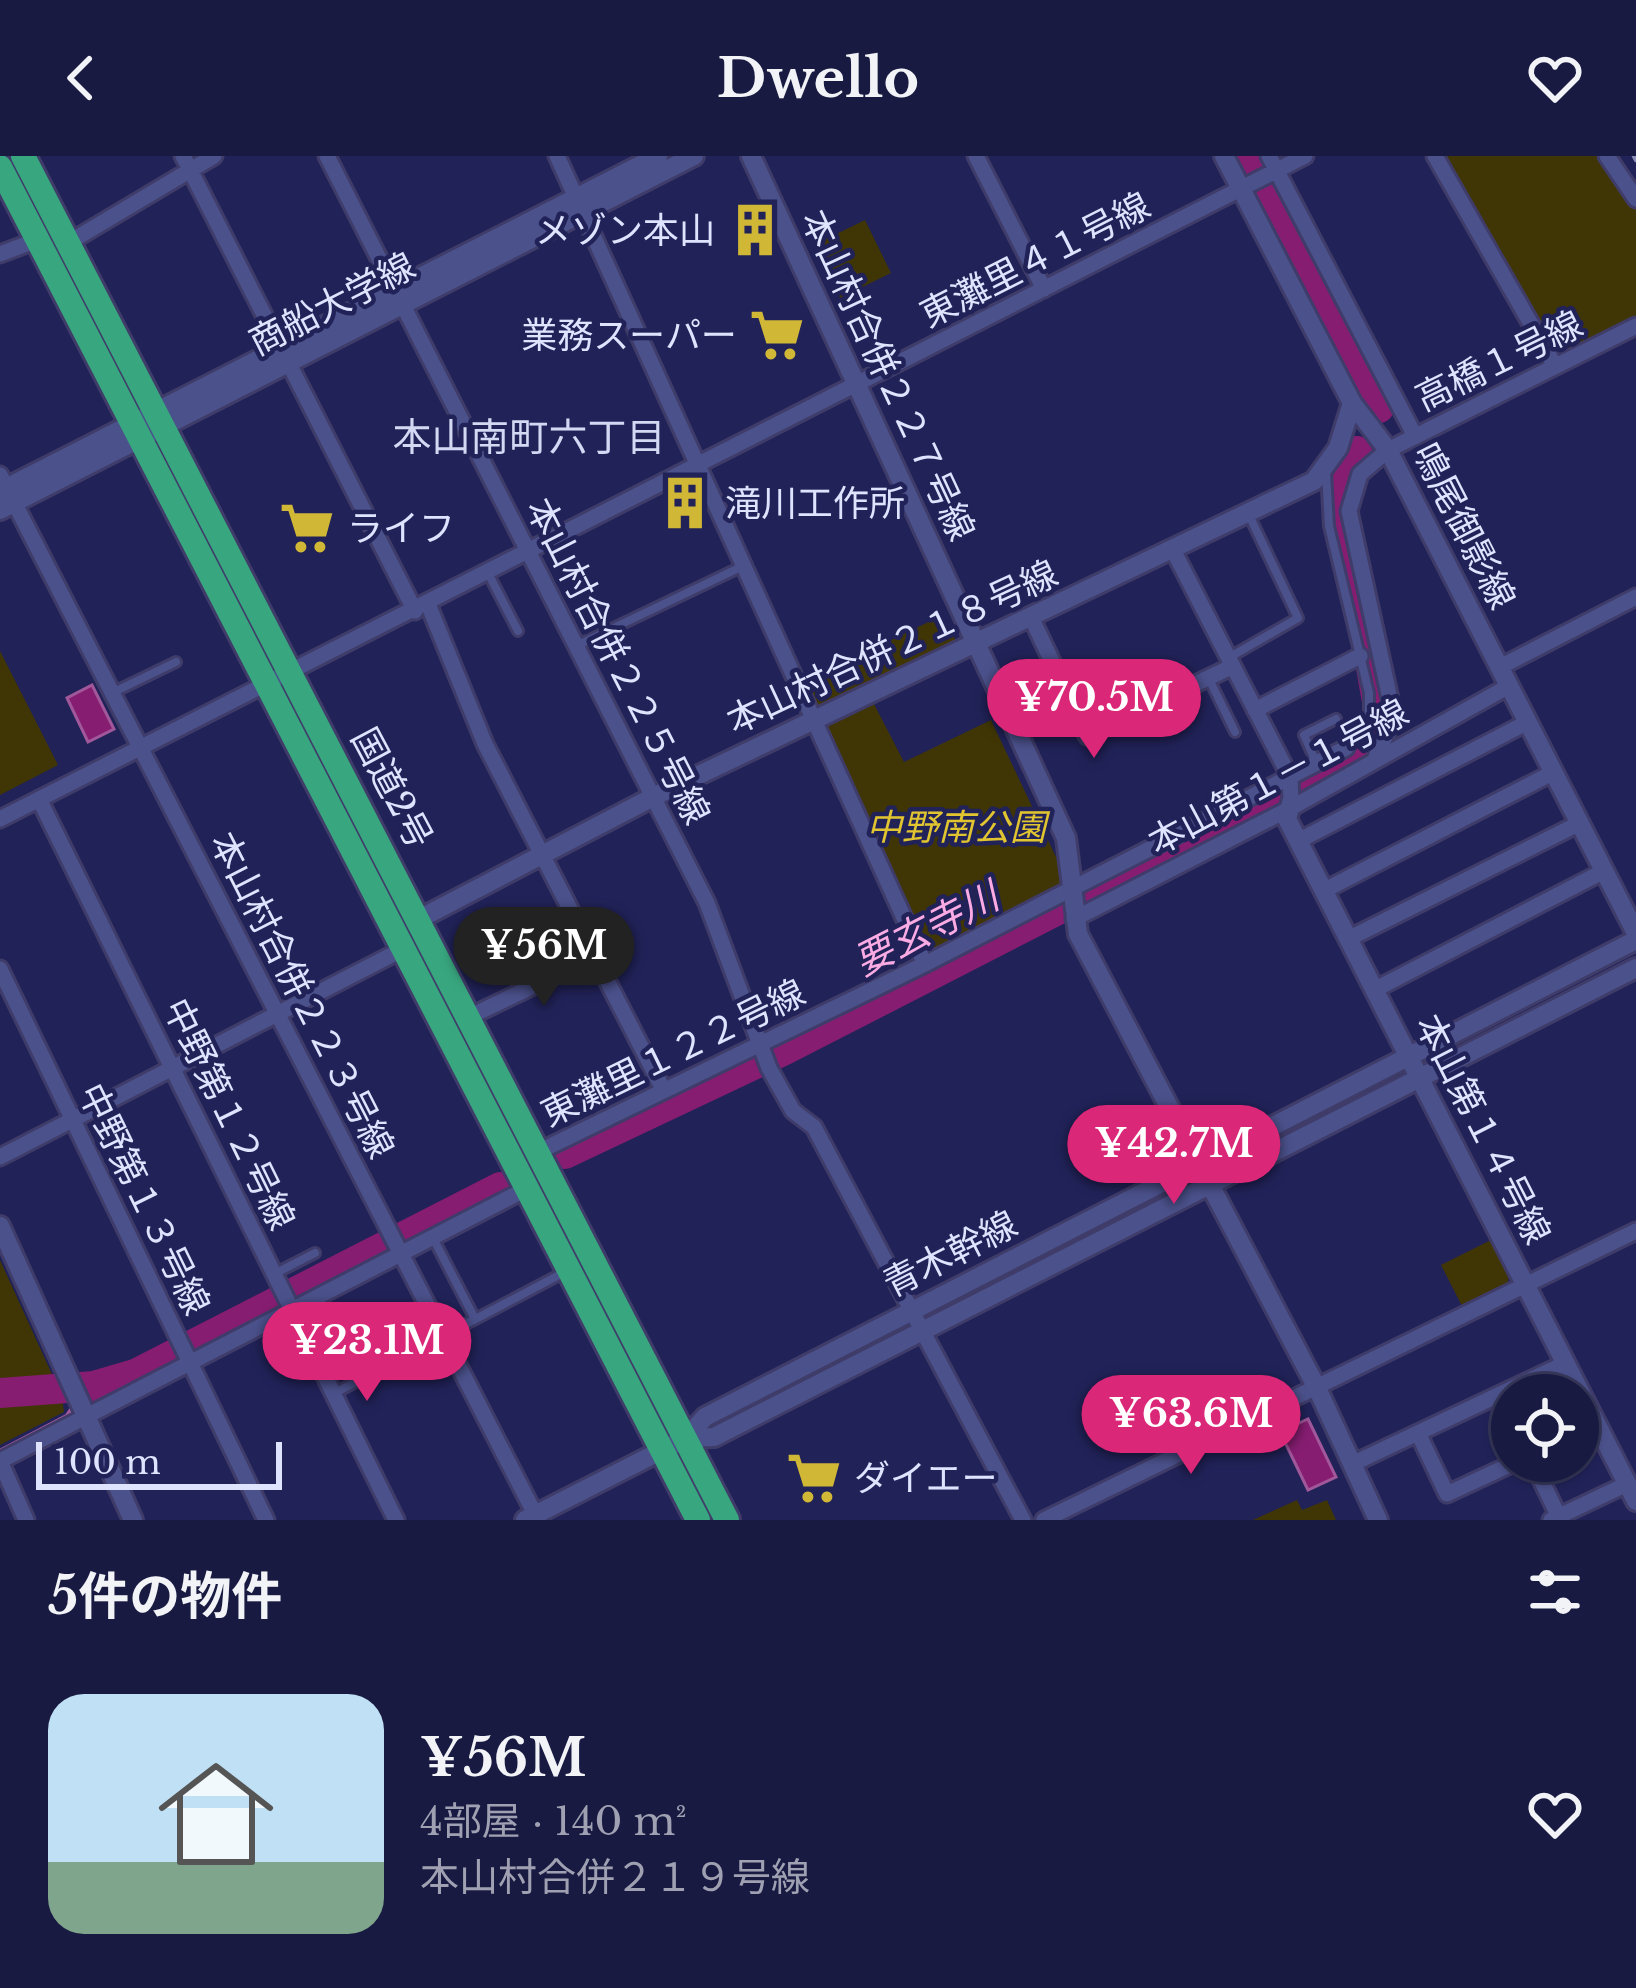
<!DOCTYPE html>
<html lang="ja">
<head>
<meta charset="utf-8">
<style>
  body { margin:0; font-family:"Libre Baskerville","Noto Sans JP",serif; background:#26274d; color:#f1f3f6; height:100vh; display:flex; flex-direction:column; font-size:45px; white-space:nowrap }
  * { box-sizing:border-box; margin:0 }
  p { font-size:39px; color:#9fa1b2 }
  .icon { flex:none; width:66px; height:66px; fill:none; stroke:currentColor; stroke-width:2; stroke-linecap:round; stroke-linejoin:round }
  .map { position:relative; height:1364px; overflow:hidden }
  .details { display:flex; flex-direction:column; background:#191a42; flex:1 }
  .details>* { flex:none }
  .controls { position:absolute; left:1491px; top:1218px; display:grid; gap:24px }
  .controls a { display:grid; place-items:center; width:108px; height:108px; border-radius:50%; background:#191a42; box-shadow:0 3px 9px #0004,0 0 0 3px #37385b; font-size:60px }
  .scale { position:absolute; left:36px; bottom:30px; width:246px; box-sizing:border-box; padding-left:12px; border:6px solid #dee3fe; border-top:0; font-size:33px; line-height:42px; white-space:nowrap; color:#dee3fe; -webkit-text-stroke:9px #212258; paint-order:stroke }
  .price { position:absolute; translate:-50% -102px; padding:0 27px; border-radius:42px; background:#db2777; color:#fff; font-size:39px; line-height:78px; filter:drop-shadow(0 3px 6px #0008) }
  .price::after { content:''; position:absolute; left:50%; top:72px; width:36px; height:27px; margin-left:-18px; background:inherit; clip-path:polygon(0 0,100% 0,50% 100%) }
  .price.on { background:#222; color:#fff }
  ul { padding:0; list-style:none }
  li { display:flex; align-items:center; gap:36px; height:300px; padding:0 48px }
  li+li { border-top:3px solid #37385b }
  li span { display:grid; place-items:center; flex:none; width:336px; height:240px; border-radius:36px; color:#555 }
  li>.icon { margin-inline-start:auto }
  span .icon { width:144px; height:144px; fill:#fffc; stroke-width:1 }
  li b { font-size:51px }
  h2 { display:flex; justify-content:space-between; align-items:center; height:144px; padding:0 48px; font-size:51px }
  header { display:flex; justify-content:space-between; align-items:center; height:156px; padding:0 48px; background:#191a42; font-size:54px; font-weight:700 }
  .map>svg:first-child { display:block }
  .green { fill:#403605 }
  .water { fill:#861d71; stroke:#a0589b; stroke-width:3 }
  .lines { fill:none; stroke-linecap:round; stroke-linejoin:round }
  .stream { stroke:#a0589b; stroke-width:4.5 }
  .river { stroke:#861d71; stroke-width:30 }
  .service-casing { stroke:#3f3c6a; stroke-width:14 }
  .minor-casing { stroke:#3f3c6a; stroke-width:21 }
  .tertiary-casing { stroke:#3f3c6a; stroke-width:24 }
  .trunk-casing { stroke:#3f3c6a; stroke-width:30 }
  .service { stroke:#4b518b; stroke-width:8 }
  .minor { stroke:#4b518b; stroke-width:15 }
  .tertiary { stroke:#4b518b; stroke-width:18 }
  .trunk { stroke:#38a67e; stroke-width:24 }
  .rail { stroke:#898cb3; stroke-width:4.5 }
  .labels { text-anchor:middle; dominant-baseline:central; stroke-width:9; stroke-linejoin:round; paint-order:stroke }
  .poi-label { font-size:36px; fill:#dee3fe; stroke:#212258; text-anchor:start }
  .street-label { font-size:36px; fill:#dee3fe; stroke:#212258 }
  .park-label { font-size:36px; font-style:italic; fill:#e0c430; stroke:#212258 }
  .neighbourhood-label { font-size:39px; fill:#d3d8f3; stroke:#212258 }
  .water-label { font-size:39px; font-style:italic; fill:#fbabe4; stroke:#212258 }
</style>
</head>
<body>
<header><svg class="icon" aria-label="back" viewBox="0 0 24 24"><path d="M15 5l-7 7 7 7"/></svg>Dwello<svg class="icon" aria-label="heart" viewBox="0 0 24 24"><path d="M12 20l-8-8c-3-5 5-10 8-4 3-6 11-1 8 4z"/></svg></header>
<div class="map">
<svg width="1636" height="1364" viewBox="0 0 1636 1364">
  <rect width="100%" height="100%" fill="#212258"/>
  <path class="green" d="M1443 0H1602L1636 52V160L1573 192 1554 191Z
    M865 64 891 117 840 142 814 89Z
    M943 459 956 485 819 552 806 525Z
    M0 495 58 609 0 639Z
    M874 548 904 606 991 564 1067 724 929 797 827 571Z
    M1491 1084 1509 1119 1507 1131 1463 1152 1441 1109Z
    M0 1104 56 1227 0 1231Z
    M62 1241 64 1256 0 1289V1242Z
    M1297 1344 1302 1354 1327 1344 1336 1364H1253Z"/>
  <path class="water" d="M92 529 114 573 88 586 67 542Z
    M1308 1263 1336 1321 1308 1334 1280 1276Z"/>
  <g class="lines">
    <path class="stream" d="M0 1295 67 1260 75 1248"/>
    <path class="river" d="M1252 0 1379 252
      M565 998 785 894 1362 598 1381 568 1340 337 1357 295
      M0 1237 94 1230 135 1218 500 1031"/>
    <defs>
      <path id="service" d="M1326 316 1329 370 1369 537V567
        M489 419 518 475
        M578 489 743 410
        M1230 501 1298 462 1249 359
        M1209 523 1235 576
        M114 536 176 506
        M1316 606 1304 579 1336 563
        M433 1082 475 1163
        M274 1118 315 1097
        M333 1238 563 1117"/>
      <path id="minor" d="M183 0 415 455
        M327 0 707 747 769 912 793 955 814 971 1023 1364
        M557 0 925 808
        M976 0 1044 133
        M1269 0 1415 280
        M1435 0 1555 210
        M1607 0 1636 43
        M68 87 214 0
        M0 98 37 84
        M0 319 538 1364
        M1173 394 1290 621 1291 647
        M428 448 485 588 663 933
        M1031 461 1087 580 1233 510
        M1500 511 1636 441
        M1255 554 1360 500
        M1376 601 1394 561 1349 355 1360 318 1388 294 1636 170
        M39 643 396 1364
        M0 663 1305 0
        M1298 685 1528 566
        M1323 735 1554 616
        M1074 763 1289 653 1509 530
        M1348 783 1580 667
        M0 813 266 1364
        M1374 834 1604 715
        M471 860 595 800
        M540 995 925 808 1346 592
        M0 1001 405 792
        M1418 1277 1447 1338 1518 1305
        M1532 1305 1559 1361
        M1352 1308 1566 1207
        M26 1364 0 1305 528 1032
        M1044 1364 1636 1075
        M1551 1364 1627 1328"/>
      <path id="tertiary" d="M751 0 1066 682 1078 778 1317 1232 1378 1364
        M1224 0 1352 247 1388 294 1636 777
        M0 335 658 0
        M0 354 694 0
        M1291 647 1287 663 1636 1345
        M421 762 655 640 1314 325 1338 292 1352 247
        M0 1070 133 1364
        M686 1282 714 1281 1636 812
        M525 1364 686 1282 705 1261 1636 784"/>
      <path id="trunk" d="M23 0 727 1364
        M0 11 698 1364"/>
    </defs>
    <use href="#service" class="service-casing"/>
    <use href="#minor" class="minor-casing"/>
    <use href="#tertiary" class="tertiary-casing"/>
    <use href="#trunk" class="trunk-casing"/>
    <use href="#service" class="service"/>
    <use href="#minor" class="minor"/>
    <use href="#tertiary" class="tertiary"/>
    <use href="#trunk" class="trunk"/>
    <path class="rail" d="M1634 0 1636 4"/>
  </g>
  <defs>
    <symbol id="building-bare" viewBox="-9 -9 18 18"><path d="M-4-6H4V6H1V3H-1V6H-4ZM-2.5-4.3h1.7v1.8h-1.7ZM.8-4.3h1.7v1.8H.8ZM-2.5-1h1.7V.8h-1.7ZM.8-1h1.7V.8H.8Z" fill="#d1b736" stroke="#212258" stroke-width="2.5" paint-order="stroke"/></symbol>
    <symbol id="supermarket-bare" viewBox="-9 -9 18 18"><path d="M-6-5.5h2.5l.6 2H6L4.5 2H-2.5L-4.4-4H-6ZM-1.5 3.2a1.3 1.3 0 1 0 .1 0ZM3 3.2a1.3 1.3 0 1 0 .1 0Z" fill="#d1b736" stroke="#212258" stroke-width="2.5" paint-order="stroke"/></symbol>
  </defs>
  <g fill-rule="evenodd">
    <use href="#building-bare" x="717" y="36" width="76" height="76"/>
    <use href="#supermarket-bare" x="739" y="141" width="76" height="76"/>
    <use href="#building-bare" x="647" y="309" width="76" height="76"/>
    <use href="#supermarket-bare" x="269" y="334" width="76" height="76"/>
    <use href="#supermarket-bare" x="776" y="1284" width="76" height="76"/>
  </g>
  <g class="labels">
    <g class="poi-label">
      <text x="715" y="74" text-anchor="end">メゾン本山</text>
      <text x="737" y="179" text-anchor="end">業務スーパー</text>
      <text x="725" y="347">滝川工作所</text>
      <text x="347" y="372">ライフ</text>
      <text x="854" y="1322">ダイエー</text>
    </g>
    <g class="street-label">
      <text transform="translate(1035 104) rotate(-27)">東灘里４１号線</text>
      <text transform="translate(332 148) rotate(-27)">商船大学線</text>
      <text transform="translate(1499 205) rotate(-26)">高橋１号線</text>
      <text transform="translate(888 219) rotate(65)">本山村合併２２７号線</text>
      <text transform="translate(1464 370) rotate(63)">鳴尾御影線</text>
      <text transform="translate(892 491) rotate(-25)">本山村合併２１８号線</text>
      <text transform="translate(618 505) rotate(63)">本山村合併２２５号線</text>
      <text transform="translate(1278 621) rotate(-28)">本山第１－１号線</text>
      <text transform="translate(392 632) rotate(62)">国道2号</text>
      <text transform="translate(302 839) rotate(63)">本山村合併２２３号線</text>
      <text transform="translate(673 897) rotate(-26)">東灘里１２２号線</text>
      <text transform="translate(229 958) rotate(64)">中野第１２号線</text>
      <text transform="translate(1483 973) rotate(63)">本山第１４号線</text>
      <text transform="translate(144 1043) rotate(64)">中野第１３号線</text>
      <text transform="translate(950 1098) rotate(-27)">青木幹線</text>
    </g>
    <g class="park-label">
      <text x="956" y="671">中野南公園</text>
    </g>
    <g class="neighbourhood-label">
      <text x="529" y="281">本山南町六丁目</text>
    </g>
    <g class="water-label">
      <text transform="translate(926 773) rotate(-27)">要玄寺川</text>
    </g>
  </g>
</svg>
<div class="controls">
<a><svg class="icon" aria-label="locate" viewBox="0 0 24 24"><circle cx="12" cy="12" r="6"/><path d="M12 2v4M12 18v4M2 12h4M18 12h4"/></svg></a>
</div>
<div class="scale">100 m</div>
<b class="price" style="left:1094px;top:605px">¥70.5M</b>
<b class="price on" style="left:544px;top:853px">¥56M</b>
<b class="price" style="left:1174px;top:1051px">¥42.7M</b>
<b class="price" style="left:367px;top:1248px">¥23.1M</b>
<b class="price" style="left:1191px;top:1321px">¥63.6M</b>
</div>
<section class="details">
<h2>5件の物件<svg class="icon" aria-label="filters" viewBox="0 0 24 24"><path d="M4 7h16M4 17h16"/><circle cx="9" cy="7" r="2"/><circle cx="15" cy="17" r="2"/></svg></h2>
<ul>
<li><span style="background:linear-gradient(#bfe0f5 70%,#7fa58c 0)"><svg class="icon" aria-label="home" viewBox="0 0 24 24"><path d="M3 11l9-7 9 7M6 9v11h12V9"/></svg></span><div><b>¥56M</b><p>4部屋 · 140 m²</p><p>本山村合併２１９号線</p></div><svg class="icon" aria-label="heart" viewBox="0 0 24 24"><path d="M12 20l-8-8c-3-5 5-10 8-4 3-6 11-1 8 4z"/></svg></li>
</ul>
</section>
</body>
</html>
